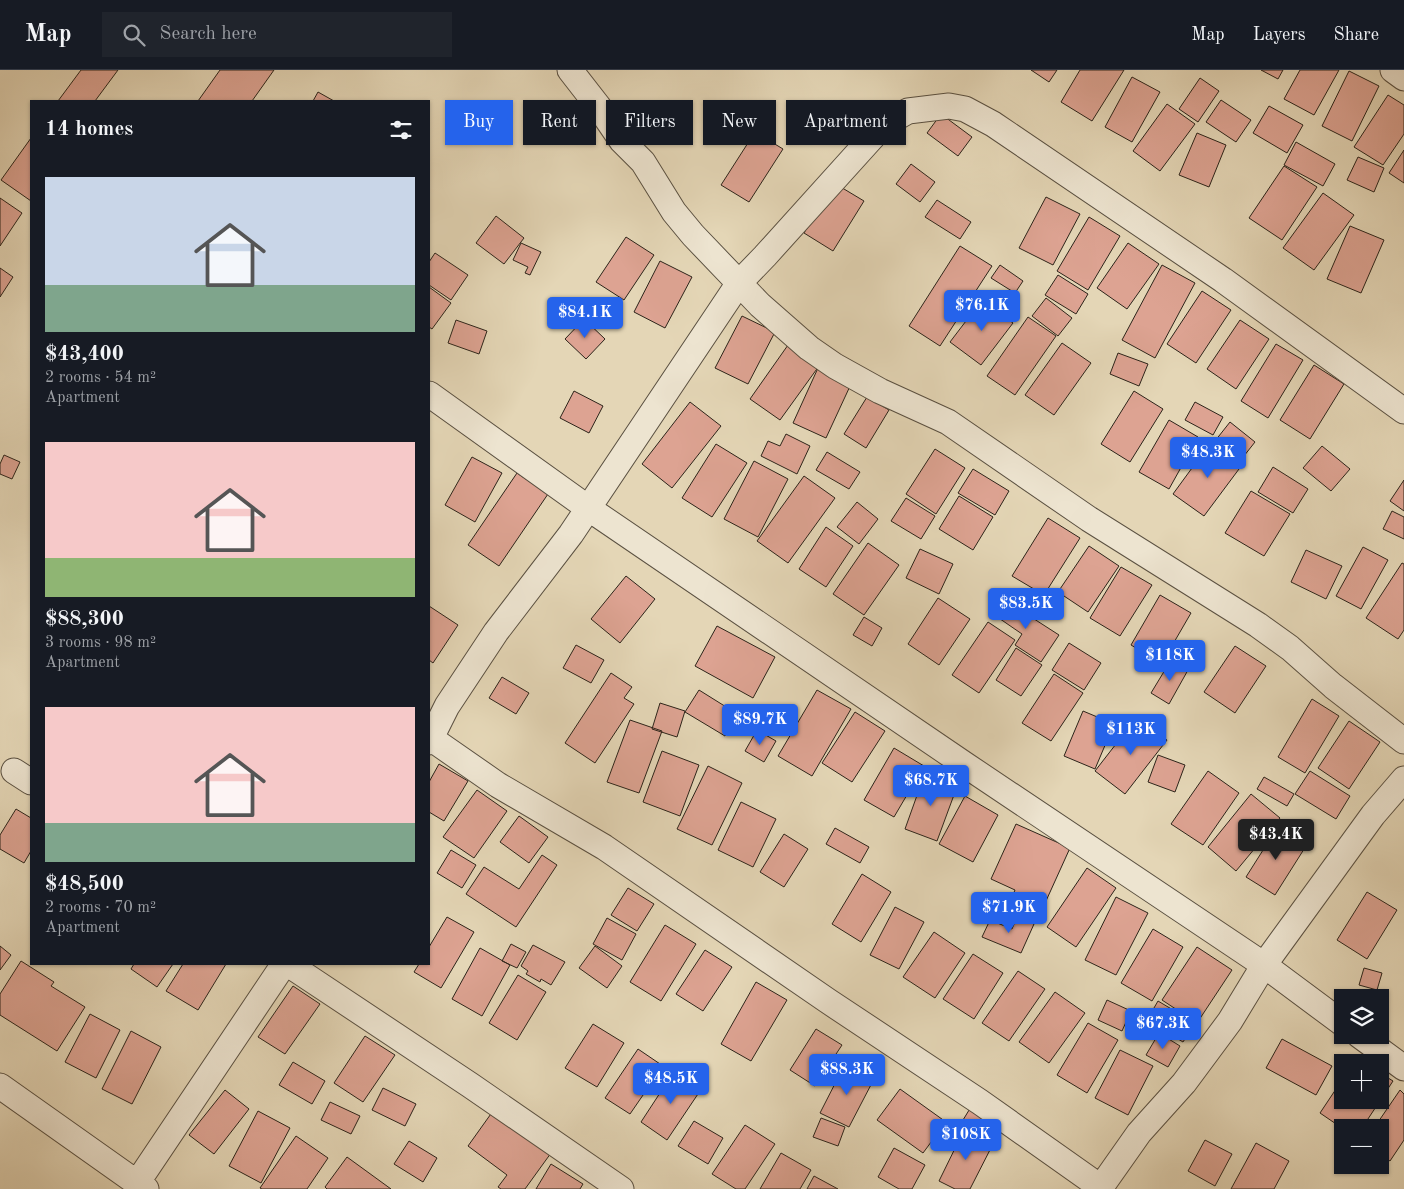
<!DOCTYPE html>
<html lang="en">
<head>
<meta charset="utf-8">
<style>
  body { margin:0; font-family:"Old Standard TT",serif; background:#20242c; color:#f1f3f6; height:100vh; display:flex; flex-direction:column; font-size:19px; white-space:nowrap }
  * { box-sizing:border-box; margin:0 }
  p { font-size:16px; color:#9ea1a6 }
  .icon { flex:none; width:28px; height:28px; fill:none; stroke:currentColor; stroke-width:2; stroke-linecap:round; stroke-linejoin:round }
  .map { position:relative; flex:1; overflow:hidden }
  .side { position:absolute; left:30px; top:30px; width:400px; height:865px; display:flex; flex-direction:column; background:#171b24; border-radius:0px; box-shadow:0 1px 4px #0004 }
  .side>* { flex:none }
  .hud { position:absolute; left:445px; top:30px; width:475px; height:45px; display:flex; gap:10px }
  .buttons { position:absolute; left:1334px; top:919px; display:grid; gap:10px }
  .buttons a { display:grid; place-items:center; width:55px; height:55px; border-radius:0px; background:#171b24; box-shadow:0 1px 4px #0004; font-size:25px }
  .price { position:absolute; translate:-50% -42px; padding:0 11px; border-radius:5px; background:#2563eb; color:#fff; font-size:16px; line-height:32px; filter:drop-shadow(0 1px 2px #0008) }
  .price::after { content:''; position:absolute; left:50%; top:30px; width:15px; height:11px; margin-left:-8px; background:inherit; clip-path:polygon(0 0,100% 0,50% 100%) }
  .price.active { background:#222; color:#fff }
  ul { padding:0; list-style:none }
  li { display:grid; align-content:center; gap:10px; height:265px; padding:0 15px }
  li span { display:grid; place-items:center; height:155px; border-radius:0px; color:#555 }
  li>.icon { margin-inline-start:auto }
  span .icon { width:90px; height:90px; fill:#fffc; stroke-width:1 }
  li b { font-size:21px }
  h2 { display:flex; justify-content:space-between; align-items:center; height:60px; padding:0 15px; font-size:21px }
  .chip { padding:0 18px; border-radius:0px; background:#171b24; box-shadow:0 1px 4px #0004; font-size:18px; line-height:45px }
  .chip.active { background:#2563eb; color:#fff }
  header { display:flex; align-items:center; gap:30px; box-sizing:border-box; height:70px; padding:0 25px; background:#171b24; border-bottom:1px solid #363941 }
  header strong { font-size:24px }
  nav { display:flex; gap:28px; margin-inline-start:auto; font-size:18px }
  .search { width:350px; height:45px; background:#20242c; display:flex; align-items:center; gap:12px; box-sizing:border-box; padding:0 18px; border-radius:0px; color:#9ea1a6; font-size:19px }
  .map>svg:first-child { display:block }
  .building { fill:#dda392; stroke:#2c241a }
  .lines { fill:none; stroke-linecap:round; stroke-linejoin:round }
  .minor-casing { stroke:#5a5041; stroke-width:27 }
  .minor { stroke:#ede4d0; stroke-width:25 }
</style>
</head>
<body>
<header>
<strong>Map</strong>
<div class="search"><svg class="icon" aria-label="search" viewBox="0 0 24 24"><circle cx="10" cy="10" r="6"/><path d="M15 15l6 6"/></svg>Search here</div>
<nav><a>Map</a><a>Layers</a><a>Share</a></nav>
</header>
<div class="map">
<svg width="1404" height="1119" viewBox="0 0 1404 1119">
  <rect width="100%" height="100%" fill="#e4d6b6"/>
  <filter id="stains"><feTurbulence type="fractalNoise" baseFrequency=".004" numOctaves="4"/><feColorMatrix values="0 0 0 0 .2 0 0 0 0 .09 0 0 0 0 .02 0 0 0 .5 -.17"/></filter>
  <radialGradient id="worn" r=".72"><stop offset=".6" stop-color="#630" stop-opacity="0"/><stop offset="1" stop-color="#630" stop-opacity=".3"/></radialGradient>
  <path class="building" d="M81 0H118L95 31H58Z
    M220 0H274L252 31H198Z
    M1031 0H1057L1049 12Z
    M1080 0H1124L1092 51 1061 32Z
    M1261 0H1283L1278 9Z
    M1300 0H1339L1314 45 1284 29Z
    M1349 1 1379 16 1352 71 1322 56Z
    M1132 7 1160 22 1132 72 1105 57Z
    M1200 8 1219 21 1198 52 1179 39Z
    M318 22 334 31H313Z
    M1388 25 1404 35V64L1383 95 1354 77Z
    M1221 30 1251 50 1236 72 1206 52Z
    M1167 34 1195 54 1160 101 1133 81Z
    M1269 36 1303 55 1287 83 1253 63Z
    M941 44 972 67 958 86 927 63Z
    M755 62 783 79 749 132 721 115Z
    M1197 63 1226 75 1209 117 1179 105Z
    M31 68V131L1 110Z
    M1296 72 1335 94 1323 116 1284 95Z
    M1404 80V113L1389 103Z
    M1358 87 1384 98 1374 122 1347 110Z
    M911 94 935 112 920 132 896 114Z
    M1284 96 1317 117 1282 170 1249 148Z
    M834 113 864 131 833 181 804 163Z
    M1323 123 1354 145 1314 200 1283 178Z
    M1046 127 1080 144 1053 195 1019 178Z
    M0 128 22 143 0 176Z
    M937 130 971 152 960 169 925 147Z
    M496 146 524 168 504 194 476 173Z
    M1089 147 1120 166 1088 220 1057 201Z
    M1350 156 1384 170 1361 223 1327 209Z
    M626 167 654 185 624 230 596 212Z
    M521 173 541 182 530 205 525 203 528 197 513 190Z
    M1128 173 1159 194 1127 239 1097 218Z
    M960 176 992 196 940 276 909 256Z
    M435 183 468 205 451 230 429 215V192Z
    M660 191 692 207 665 258 634 242Z
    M1000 195 1023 211 1015 223 991 208Z
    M1162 195 1195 213 1155 288 1122 270Z
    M0 198 13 207 0 227Z
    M1058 205 1088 224 1076 244 1045 225Z
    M429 217 451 233 432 259 429 257Z
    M1202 221 1231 240 1196 293 1167 274Z
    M1046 228 1072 248 1058 266 1032 246Z
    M982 230 1013 253 981 295 950 272Z
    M742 246 775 262 748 314 715 298Z
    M1028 247 1056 266 1015 325 987 306Z
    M584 249 605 269 586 289 565 269Z
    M456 250 487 261 479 284 448 273Z
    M1240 250 1269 269 1236 319 1207 299Z
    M1062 273 1091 293 1054 345 1025 325Z
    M1276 274 1303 290 1268 348 1241 331Z
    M788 275 819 296 780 350 750 329Z
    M1118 283 1148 294 1139 316 1110 304Z
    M1314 295 1344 314 1310 369 1280 350Z
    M818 298 851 314 826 368 793 353Z
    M574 321 603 336 589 363 560 348Z
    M1134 321 1163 339 1130 392 1101 374Z
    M867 327 889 340 866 378 844 364Z
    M690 332 721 356 672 418 642 394Z
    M1195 332 1223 347 1213 365 1185 350Z
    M1169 350 1198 367 1169 419 1139 402Z
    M1230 352 1255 372 1240 391 1215 371Z
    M786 364 810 376 797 404 761 386 768 371 780 376Z
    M1211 372 1242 395 1204 446 1173 424Z
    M716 374 747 393 712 447 682 428Z
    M1322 376 1350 399 1331 421 1303 398Z
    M935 379 965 398 936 444 906 424Z
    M827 382 860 402 849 419 816 400Z
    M4 385 20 392 12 409 0 404V394Z
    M472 387 502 403 475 452 445 435Z
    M754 391 788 409 758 467 724 449Z
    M1273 397 1308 419 1293 443 1258 422Z
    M973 399 1009 421 995 445 958 423Z
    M517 403 548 424 499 496 468 475Z
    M804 406 835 428 788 493 757 471Z
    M1404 410V441L1390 431Z
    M1251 421 1290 444 1264 486 1225 463Z
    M959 426 993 447 973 480 939 459Z
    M906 428 935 446 921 469 891 451Z
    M857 432 878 449 859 474 837 457Z
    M1392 441 1404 447V469L1383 459Z
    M1048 448 1080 468 1044 525 1012 506Z
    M826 457 853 476 826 517 799 499Z
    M868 473 899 495 864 545 833 524Z
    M1089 476 1119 496 1088 542 1058 522Z
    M1363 477 1388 490 1361 539 1336 526Z
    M920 479 953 494 939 524 906 508Z
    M1306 480 1342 496 1326 529 1291 512Z
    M1402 493 1404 494V560L1398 569 1366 548Z
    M1121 497 1152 515 1120 566 1090 548Z
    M626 506 655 529 620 573 591 549Z
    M1160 525 1191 543 1162 593 1131 575Z
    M1000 527 1059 565 1041 592 1015 575 1022 564 990 542Z
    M938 528 970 549 939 595 908 574Z
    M429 536 458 555 433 593 429 590Z
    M864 547 882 558 872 576 853 565Z
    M988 552 1015 570 979 623 952 605Z
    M717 556 775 587 753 628 695 596Z
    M1069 573 1101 593 1084 620 1052 600Z
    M576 575 604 590 591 613 563 598Z
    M1235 576 1266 596 1235 643 1204 622Z
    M1016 578 1042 595 1021 626 996 610Z
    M1171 590 1188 600 1169 634 1151 623Z
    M611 603 632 617 624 628 634 634 595 693 565 673Z
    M1054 604 1083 623 1051 671 1022 653Z
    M502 607 529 623 516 644 489 628Z
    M699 620 739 645 725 666 685 642Z
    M817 620 851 639 812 706 778 686Z
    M1312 629 1339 646 1305 703 1278 687Z
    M660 633 685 641 677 667 652 659Z
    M1083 641 1114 654 1095 699 1064 686Z
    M855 642 885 661 852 712 822 693Z
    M1137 647 1167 670 1125 724 1095 701Z
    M630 650 662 661 639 723 607 712Z
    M1349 651 1380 672 1349 719 1318 698Z
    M757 660 776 671 764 692 745 681Z
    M894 678 924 696 894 747 864 730Z
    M662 681 699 695 680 746 643 732Z
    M1158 685 1185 695 1175 722 1148 712Z
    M439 694 468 711 444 751 429 742V712Z
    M708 696 742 713 712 775 677 759Z
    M1208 701 1239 723 1203 775 1171 754Z
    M1310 701 1350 726 1336 749 1295 724Z
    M925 703 958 714 937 771 905 759Z
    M1264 707 1294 724 1287 736 1257 719Z
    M477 720 507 741 474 788 443 767Z
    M1251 724 1280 748 1236 801 1208 777Z
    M965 726 998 745 973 792 939 774Z
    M741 732 776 749 753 797 718 780Z
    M16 739 31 748V781L24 793 0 779V765Z
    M519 746 548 767 529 793 500 772Z
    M1016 754 1070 778 1036 853 1007 839 1015 820 991 809Z
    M835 758 869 777 860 793 826 774Z
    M1277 758 1306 776 1275 825 1246 807Z
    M784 764 808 779 784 817 760 802Z
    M451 780 476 795 462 818 437 803Z
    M542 785 557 795 516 857 466 824 484 797 519 819Z
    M1087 798 1116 818 1076 877 1047 857Z
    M862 804 891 822 861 872 832 854Z
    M628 818 654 834 637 861 611 845Z
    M1367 822 1397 840 1367 889 1337 870Z
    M1116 827 1148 843 1116 905 1085 890Z
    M895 837 924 852 899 899 870 885Z
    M447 847 474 862 441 918 414 902 419 894H429V877Z
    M1017 847 1034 854 1021 883 982 867 990 850 1012 859Z
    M607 848 636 864 622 890 593 874Z
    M665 855 696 874 661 931 630 912Z
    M1153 859 1183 877 1152 931 1121 913Z
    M934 862 965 883 935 928 903 907Z
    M511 874 526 882 517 898 502 891Z
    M533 875 565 892 551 915 541 909 540 912 526 904 528 901 521 896Z
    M0 876 11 885 0 900Z
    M595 876 622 896 607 918 579 898Z
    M1197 877 1232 900 1197 953 1162 930Z
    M480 878 510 895 482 946 452 929Z
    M705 880 732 897 703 941 676 924Z
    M973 884 1003 903 974 949 943 929Z
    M21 891 54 912 51 916 85 937 57 981 0 945V924Z
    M134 894H173L157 917 131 899Z
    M183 894H226L198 940 166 921Z
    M1364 898 1382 903 1377 920 1359 915Z
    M1018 901 1045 919 1009 971 982 953Z
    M518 905 546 922 517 970 489 953Z
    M756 912 787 930 751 991 721 974Z
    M293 916 320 934 285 984 258 967Z
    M1055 922 1085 943 1049 993 1019 972Z
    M1107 930 1131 941 1122 961 1098 950Z
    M1158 931 1195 953 1183 972 1147 950Z
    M90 944 120 960 96 1008 65 992Z
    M1088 953 1118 970 1087 1023 1057 1005Z
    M593 954 624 973 597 1017 565 998Z
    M816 959 842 975 815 1016 790 1000Z
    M131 961 161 977 132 1034 102 1019Z
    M1159 963 1180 976 1168 997 1146 985Z
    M365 966 395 985 363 1032 334 1013Z
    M1282 969 1332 996 1316 1025 1266 998Z
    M638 979 663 996 630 1044 605 1028Z
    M1120 980 1153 996 1128 1045 1095 1028Z
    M293 992 325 1011 312 1034 279 1015Z
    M845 994 874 1009 849 1057 820 1043Z
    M675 1000 702 1018 667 1070 641 1052Z
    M1380 1003 1393 1011 1362 1058H1342L1320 1043 1342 1010V1030H1380Z
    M383 1018 416 1034 405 1056 372 1040Z
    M900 1019 946 1052 923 1083 877 1050Z
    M225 1020 249 1039 214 1084 189 1065Z
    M1400 1020 1404 1024V1070L1390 1091 1380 1084V1058H1374Z
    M330 1032 360 1046 351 1064 321 1050Z
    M974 1032 992 1042 982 1060 963 1050Z
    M258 1041 290 1058 261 1113 229 1096Z
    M493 1041 551 1083 525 1119H501L498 1117 507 1105 468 1076Z
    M821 1048 845 1057 838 1076 813 1067Z
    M694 1051 723 1068 708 1094 678 1076Z
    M745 1055 775 1074 745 1119H736L712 1104Z
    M965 1058 994 1072 970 1119H955L939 1111Z
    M296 1066 328 1088 307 1119H262L260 1118Z
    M1205 1070 1232 1084 1215 1116 1188 1101Z
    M409 1071 437 1088 423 1112 394 1094Z
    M1256 1073 1289 1091 1274 1119H1231Z
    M894 1078 925 1095 912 1119H899L878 1107Z
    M781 1083 811 1100 800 1119H760Z
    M347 1087 391 1119H327L325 1117Z
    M551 1094 583 1114 580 1119H536Z
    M814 1106 838 1119H807Z"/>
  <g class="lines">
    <defs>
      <path id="minor" d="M570 0 598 36 622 71 643 92 674 142 693 165 760 235 809 278 835 296 880 321 948 352 1089 449 1258 555 1290 578 1333 616 1404 671
        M1393 0 1404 8
        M429 324 588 438 964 694 1264 895 1342 953
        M429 667 498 715 604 777 828 931 980 1032 1103 1119
        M429 672 447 636 496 562 571 464 739 213 765 186 877 62 892 50 908 41 949 36 965 39 993 54 1223 210 1404 341
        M14 701 31 712
        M288 894 470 1015 621 1119
        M1359 965 1404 998
        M0 1016 137 1113
        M1101 1117 1139 1063 1184 1013 1230 951 1264 895 1373 745 1404 709
        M146 1119 137 1113 284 894"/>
    </defs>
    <use href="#minor" class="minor-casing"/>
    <use href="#minor" class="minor"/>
  </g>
  <rect width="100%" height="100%" filter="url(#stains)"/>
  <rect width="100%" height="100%" fill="url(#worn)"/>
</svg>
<div class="buttons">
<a><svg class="icon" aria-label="layers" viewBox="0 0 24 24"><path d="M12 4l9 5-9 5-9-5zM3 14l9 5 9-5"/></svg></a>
<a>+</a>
<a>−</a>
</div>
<b class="price" style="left:982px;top:262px">$76.1K</b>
<b class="price" style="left:585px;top:269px">$84.1K</b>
<b class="price" style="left:1208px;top:409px">$48.3K</b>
<b class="price" style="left:1026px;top:560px">$83.5K</b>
<b class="price" style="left:1170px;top:612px">$118K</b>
<b class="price" style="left:760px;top:676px">$89.7K</b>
<b class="price" style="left:1131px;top:686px">$113K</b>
<b class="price" style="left:931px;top:737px">$68.7K</b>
<b class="price active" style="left:1276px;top:791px">$43.4K</b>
<b class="price" style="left:1009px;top:864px">$71.9K</b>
<b class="price" style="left:1163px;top:980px">$67.3K</b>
<b class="price" style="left:847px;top:1026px">$88.3K</b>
<b class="price" style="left:671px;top:1035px">$48.5K</b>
<b class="price" style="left:966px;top:1091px">$108K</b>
<div class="hud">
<a class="chip active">Buy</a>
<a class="chip">Rent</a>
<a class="chip">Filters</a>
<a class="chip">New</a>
<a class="chip">Apartment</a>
</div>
<section class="side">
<h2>14 homes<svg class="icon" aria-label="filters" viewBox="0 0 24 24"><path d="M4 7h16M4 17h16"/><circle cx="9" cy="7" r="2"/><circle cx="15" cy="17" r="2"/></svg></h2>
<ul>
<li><span style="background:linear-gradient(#c9d6e8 70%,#7fa58c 0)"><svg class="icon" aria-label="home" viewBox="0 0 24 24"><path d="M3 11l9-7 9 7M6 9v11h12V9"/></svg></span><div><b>$43,400</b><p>2 rooms · 54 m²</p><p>Apartment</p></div></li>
<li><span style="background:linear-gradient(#f6c9c9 75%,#8fb573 0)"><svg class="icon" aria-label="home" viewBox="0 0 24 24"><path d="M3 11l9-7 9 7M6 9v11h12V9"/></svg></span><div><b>$88,300</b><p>3 rooms · 98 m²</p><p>Apartment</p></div></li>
<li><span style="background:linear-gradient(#f6c9c9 75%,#7fa58c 0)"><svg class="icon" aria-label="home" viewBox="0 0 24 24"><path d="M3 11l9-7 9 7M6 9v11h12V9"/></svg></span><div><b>$48,500</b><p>2 rooms · 70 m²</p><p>Apartment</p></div></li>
</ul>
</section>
</div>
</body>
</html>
